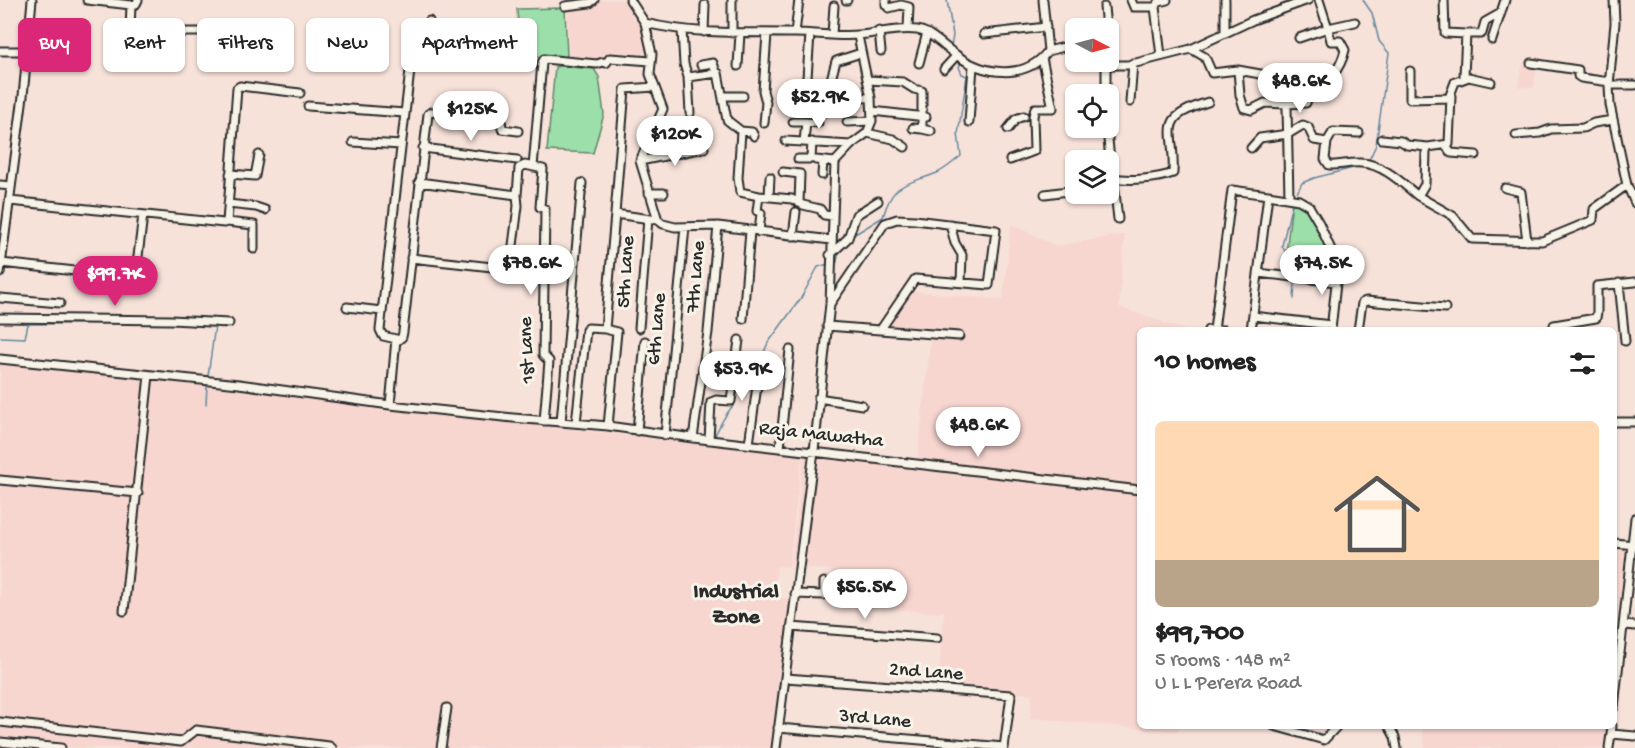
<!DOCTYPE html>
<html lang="en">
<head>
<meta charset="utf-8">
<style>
  body { margin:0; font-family:"Gochi Hand",sans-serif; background:#f6f6f6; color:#222; height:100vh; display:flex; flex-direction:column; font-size:22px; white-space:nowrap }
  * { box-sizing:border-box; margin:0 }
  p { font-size:20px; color:#767676 }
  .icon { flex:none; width:33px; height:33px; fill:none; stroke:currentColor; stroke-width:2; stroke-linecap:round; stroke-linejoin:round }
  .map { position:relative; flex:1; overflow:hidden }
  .sheet { position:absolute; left:1137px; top:327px; width:480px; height:402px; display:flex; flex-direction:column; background:#fff; border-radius:9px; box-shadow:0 2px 4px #0004 }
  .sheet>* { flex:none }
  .banner { position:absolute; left:18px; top:18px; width:570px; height:54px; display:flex; gap:12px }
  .needle { width:39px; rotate:96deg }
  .controls { position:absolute; left:1065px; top:18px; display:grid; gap:12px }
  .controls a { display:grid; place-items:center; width:54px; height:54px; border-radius:9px; background:#fff; box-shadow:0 2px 4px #0004; font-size:30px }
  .price { position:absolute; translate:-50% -51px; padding:0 14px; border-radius:21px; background:#fff; color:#222; font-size:20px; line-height:39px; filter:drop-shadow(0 2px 3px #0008) }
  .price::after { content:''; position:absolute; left:50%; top:36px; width:18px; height:14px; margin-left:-9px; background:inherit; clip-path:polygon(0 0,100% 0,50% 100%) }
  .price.on { background:#db2777; color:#fff }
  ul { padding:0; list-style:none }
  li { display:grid; align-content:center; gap:12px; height:318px; padding:0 18px }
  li+li { border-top:2px solid #e0e0e0 }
  li span { display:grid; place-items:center; height:186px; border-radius:9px; color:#555 }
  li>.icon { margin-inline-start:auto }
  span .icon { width:108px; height:108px; fill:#fffc; stroke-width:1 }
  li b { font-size:26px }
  h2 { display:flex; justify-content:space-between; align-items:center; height:72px; padding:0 18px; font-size:26px }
  .tag { padding:0 21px; border-radius:9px; background:#fff; box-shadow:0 2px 4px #0004; font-size:21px; line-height:54px }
  .tag.on { background:#db2777; color:#fff }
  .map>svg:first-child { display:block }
  .built { fill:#f7d6d0 }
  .green { fill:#9cdfaa; stroke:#64856a; stroke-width:1.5 }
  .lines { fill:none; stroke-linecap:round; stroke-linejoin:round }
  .stream { stroke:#63879c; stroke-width:1.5 }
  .minor-casing { stroke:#2b2b2b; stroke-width:11 }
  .minor { stroke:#f7f3e8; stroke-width:7 }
  .labels { text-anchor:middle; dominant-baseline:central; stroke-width:6; stroke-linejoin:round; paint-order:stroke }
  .street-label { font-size:20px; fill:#2b2b2b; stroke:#f7f3e8 }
  .quarter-label { font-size:22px; font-weight:bold; fill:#2b2b2b; stroke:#f7f3e8 }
</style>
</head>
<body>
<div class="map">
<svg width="1635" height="748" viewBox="0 0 1635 748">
  <rect width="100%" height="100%" fill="#f7e2da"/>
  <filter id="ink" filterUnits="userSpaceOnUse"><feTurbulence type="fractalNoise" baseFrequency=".0167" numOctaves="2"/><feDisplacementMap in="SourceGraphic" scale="12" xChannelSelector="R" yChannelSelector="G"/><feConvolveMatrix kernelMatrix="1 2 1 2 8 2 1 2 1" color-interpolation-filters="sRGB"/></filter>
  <g filter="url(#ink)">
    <path class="built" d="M597 0H627L641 24 649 59 595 62 569 59 567 8Z
      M1523 62 1537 66 1534 88 1518 87Z
      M1011 224 1056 246 1125 234 1119 307 1186 330H1140V485L917 462 931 336 884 331 903 290 1003 300Z
      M0 362 802 456 789 567 777 566 774 597 793 599 774 748H0Z
      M804 455 810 457 796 565H791Z
      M815 457 1053 481 1140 492V726H1179L1178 732 1030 718 1032 694 938 686 944 611 938 613 872 607 829 599 833 570 803 568Z
      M1614 545 1630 546 1614 676Z
      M1421 726H1608L1605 748H1425Z"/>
    <path class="green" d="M565 8 567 58 520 56 517 9Z
      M560 66 594 69 599 77 604 114 593 153 547 151 555 67Z
      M1292 203 1306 206 1331 252 1316 250 1315 257 1286 253Z"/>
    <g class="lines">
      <path class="stream" d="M947 0 953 35 951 47
        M1363 0 1372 13 1379 41 1389 53 1376 145 1369 160
        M1296 195 1302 183 1314 178 1361 166
        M1292 203 1282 246 1286 253 1295 261 1296 273
        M852 236 883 217C893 181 907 185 937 173 946 169 953 162 961 156L958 134 967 76 962 74 959 67 961 62
        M835 262H837L839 251
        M1294 299 1295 281
        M0 337 25 338 28 324 170 323
        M208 376 215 326 213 325
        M206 404 207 385
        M714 437C720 426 725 413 734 405L745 368 750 365H755L764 352 768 343 801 298 818 267 828 264"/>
      <defs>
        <path id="minor" d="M87 0 131 5 136 4 138 0
          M630 0 645 23 652 54 650 74 663 109 640 161 658 220 663 224 675 227 718 226 831 240
          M732 0V33
          M846 0H847
          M886 0V5L889 8 901 5 909 7 908 29
          M1131 0 1134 7H1155L1161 56
          M1225 0V32
          M1319 0 1328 28 1355 22
          M1444 0 1445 33 1466 34
          M1614 0 1615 23 1609 85 1610 105 1627 185 1635 203
          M131 5 130 30 133 32H224L231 37
          M565 6 590 3 594 0
          M1104 7 1106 28
          M1155 7 1159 2 1167 0
          M645 23C695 35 744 32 795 33 815 33 838 37 858 35 878 34 897 27 917 30 931 32 943 46 955 54 983 75 1025 81 1048 51L1043 0
          M682 30 684 64 688 77 718 73 727 120 741 131 738 178 740 192 759 196 792 199 803 205 820 209 824 215 833 216
          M879 31 881 51
          M704 32 705 5
          M795 33 799 0
          M832 34 834 6
          M984 34 1046 27
          M1492 40 1505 0
          M1191 49 1205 57 1212 73 1238 70 1240 95 1244 108 1251 110 1265 103 1286 104 1287 108 1289 198
          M0 51H28
          M1048 51 1076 44
          M1105 62 1113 65H1128L1191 49 1253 20 1308 0
          M1106 62V94
          M919 63 927 33
          M1531 63 1578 70V76L1581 78 1610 82
          M701 65 713 63 716 72
          M738 66 740 33
          M944 69 956 56
          M1238 70 1277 77
          M1410 71V99L1449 98 1455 82 1466 78
          M688 77 690 113
          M868 80 903 82 914 89 922 91V129L931 131
          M1491 82 1464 76 1466 34H1480L1482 33 1485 22 1501 13
          M830 83 836 61 861 53
          M1609 85H1635
          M655 87 625 89 615 214 658 220
          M806 94 823 98 822 113
          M723 96H743
          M830 97 871 98
          M1130 102 1133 63
          M1286 104 1306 103 1310 90C1329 86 1341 67 1345 50L1340 41H1331L1328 28 1299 38
          M308 106 405 113
          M789 109H802L805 107 810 34
          M872 111 926 117
          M793 122H806
          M847 122 872 121
          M969 122 973 66
          M764 123 766 102 763 91 767 34
          M913 128 922 129
          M1107 128 1111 172 1113 178C1130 181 1157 179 1173 173 1176 129 1154 119 1208 102
          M1008 129 1016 119 1024 116
          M741 131 752 132 754 136
          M867 133 893 139 905 147
          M1516 135 1540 133 1551 129 1583 128 1594 123 1613 120
          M1382 139 1401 141 1407 145 1428 147
          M786 141 851 145
          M353 142 401 145
          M804 142 806 122 818 123
          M1327 142 1325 159 1329 165C1340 166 1349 162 1361 163 1383 164 1402 183 1418 196L1425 184 1426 152 1428 147 1449 144 1451 96
          M1446 146 1451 153 1476 155
          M423 148 517 160
          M1251 148 1260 138 1288 134 1303 125 1308 127 1314 140 1327 142 1333 132 1359 133
          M798 159H811L812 142
          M816 160 835 162
          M1010 160 1034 151 1033 116 1035 108H1053L1042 58
          M640 161 704 148
          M533 167 542 63 544 59 597 64 603 62 606 63 610 58 651 61
          M783 172 800 174 799 203
          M230 174 255 176 259 155
          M822 175 823 161
          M419 182 517 195
          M1114 184 1118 219
          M0 185 11 186
          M1505 188 1521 192 1527 241
          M649 193H664
          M1045 194 1076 190
          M1418 196 1453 216 1472 239 1542 241 1593 220 1594 209 1627 185
          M769 197 770 177
          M10 201 224 223 227 222 237 88 240 86 300 93
          M228 204 256 207 265 210
          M757 211 759 196
          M227 222 254 225V249
          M950 224 955 243 962 255 961 282
          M759 232 761 213
          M793 236 796 212
          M830 255 848 238 856 215 878 201
          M411 258 510 269 518 206 517 195 519 168 525 165 543 169 540 207 545 209 543 355 549 361 544 421
          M1 263 131 277 136 273 143 215
          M0 273 23 96 32 0
          M1258 273 1336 282
          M1619 283 1625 341
          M0 298 60 303
          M830 304 885 223 897 219 915 220 996 230 989 285 915 279 881 329
          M347 307 382 311
          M1253 316 1331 325
          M0 318 171 320 229 323
          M743 319 750 231
          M1554 325 1596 318 1597 312V286L1635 282
          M827 326 959 336
          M639 328 648 219
          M1208 330H1224
          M1214 330 1232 190 1268 195
          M1251 330 1268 195 1299 200 1309 206 1319 223 1338 265 1331 330
          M1358 330 1362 303 1366 301 1445 308
          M397 341 402 337 403 332 428 114 431 112 447 114 451 111 501 118 502 129 518 131
          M0 359 239 384 390 405 513 418 608 426 693 438 1140 490
          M818 398 862 405
          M390 405 396 339 383 336 380 330 412 53 414 46 423 37 429 21
          M561 422 582 183
          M1614 422H1635
          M576 423 586 330 588 328 605 329
          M608 426 617 332 605 329 615 214
          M637 431 645 341
          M665 435 685 227
          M693 438 708 332 718 226
          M709 440 711 402 716 400 731 401 739 340
          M749 444 760 364
          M780 448 790 350
          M0 480 138 493
          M1614 543 1635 545
          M795 594 824 595V582
          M124 611 149 375
          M1624 625 1635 626
          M791 627 937 638
          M786 678 1011 695 1004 748
          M1614 707 1635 518
          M0 722 181 742 196 730 329 746 332 748
          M1274 726 1324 740 1337 726
          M1389 726 1395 737 1397 748
          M778 728 1004 747
          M1611 734 1635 736
          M0 742 61 748
          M441 748 447 708
          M776 748 814 451 830 304 835 162 851 145 867 133 872 121 871 98 858 36
          M1609 748 1612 726"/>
      </defs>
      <use href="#minor" class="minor-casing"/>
      <use href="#minor" class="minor"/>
    </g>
  </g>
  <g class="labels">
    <g class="street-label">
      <text transform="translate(627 272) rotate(-86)">5th Lane</text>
      <text transform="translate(697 277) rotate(-85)">7th Lane</text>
      <text transform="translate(658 329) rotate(-85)">6th Lane</text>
      <text transform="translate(528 350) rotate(-92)">1st Lane</text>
      <text transform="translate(821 436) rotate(6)">Raja Mawatha</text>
      <text transform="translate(926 673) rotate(4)">2nd Lane</text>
      <text transform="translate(875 720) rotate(5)">3rd Lane</text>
    </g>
    <g class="quarter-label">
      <text x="736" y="593">Industrial<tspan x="736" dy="25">Zone</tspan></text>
    </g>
  </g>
</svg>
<div class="controls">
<a><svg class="needle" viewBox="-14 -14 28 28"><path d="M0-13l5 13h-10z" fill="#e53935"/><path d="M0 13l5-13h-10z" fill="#767676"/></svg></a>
<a><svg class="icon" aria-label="locate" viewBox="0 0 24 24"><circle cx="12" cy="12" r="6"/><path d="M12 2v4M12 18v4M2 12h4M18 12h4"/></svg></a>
<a><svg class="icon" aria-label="layers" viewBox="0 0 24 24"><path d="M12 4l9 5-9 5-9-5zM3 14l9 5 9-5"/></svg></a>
</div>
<b class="price" style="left:1300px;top:114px">$48.6K</b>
<b class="price" style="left:819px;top:130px">$52.9K</b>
<b class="price" style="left:471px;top:142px">$125K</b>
<b class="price" style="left:675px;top:167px">$120K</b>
<b class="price" style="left:531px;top:296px">$78.6K</b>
<b class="price" style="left:1322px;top:296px">$74.5K</b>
<b class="price on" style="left:115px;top:307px">$99.7K</b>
<b class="price" style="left:742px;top:402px">$53.9K</b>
<b class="price" style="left:978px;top:458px">$48.6K</b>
<b class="price" style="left:865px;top:620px">$56.5K</b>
<div class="banner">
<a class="tag on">Buy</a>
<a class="tag">Rent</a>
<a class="tag">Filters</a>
<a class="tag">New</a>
<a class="tag">Apartment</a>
</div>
<section class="sheet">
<h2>10 homes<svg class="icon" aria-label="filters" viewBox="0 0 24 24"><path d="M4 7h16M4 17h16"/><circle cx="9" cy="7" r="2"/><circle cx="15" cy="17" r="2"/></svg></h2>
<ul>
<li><span style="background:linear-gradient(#ffd9b3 75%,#b9a48a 0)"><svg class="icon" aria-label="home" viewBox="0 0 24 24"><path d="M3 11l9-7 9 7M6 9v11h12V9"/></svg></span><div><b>$99,700</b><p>5 rooms · 148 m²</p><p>U L L Perera Road</p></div></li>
</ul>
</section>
</div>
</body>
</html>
